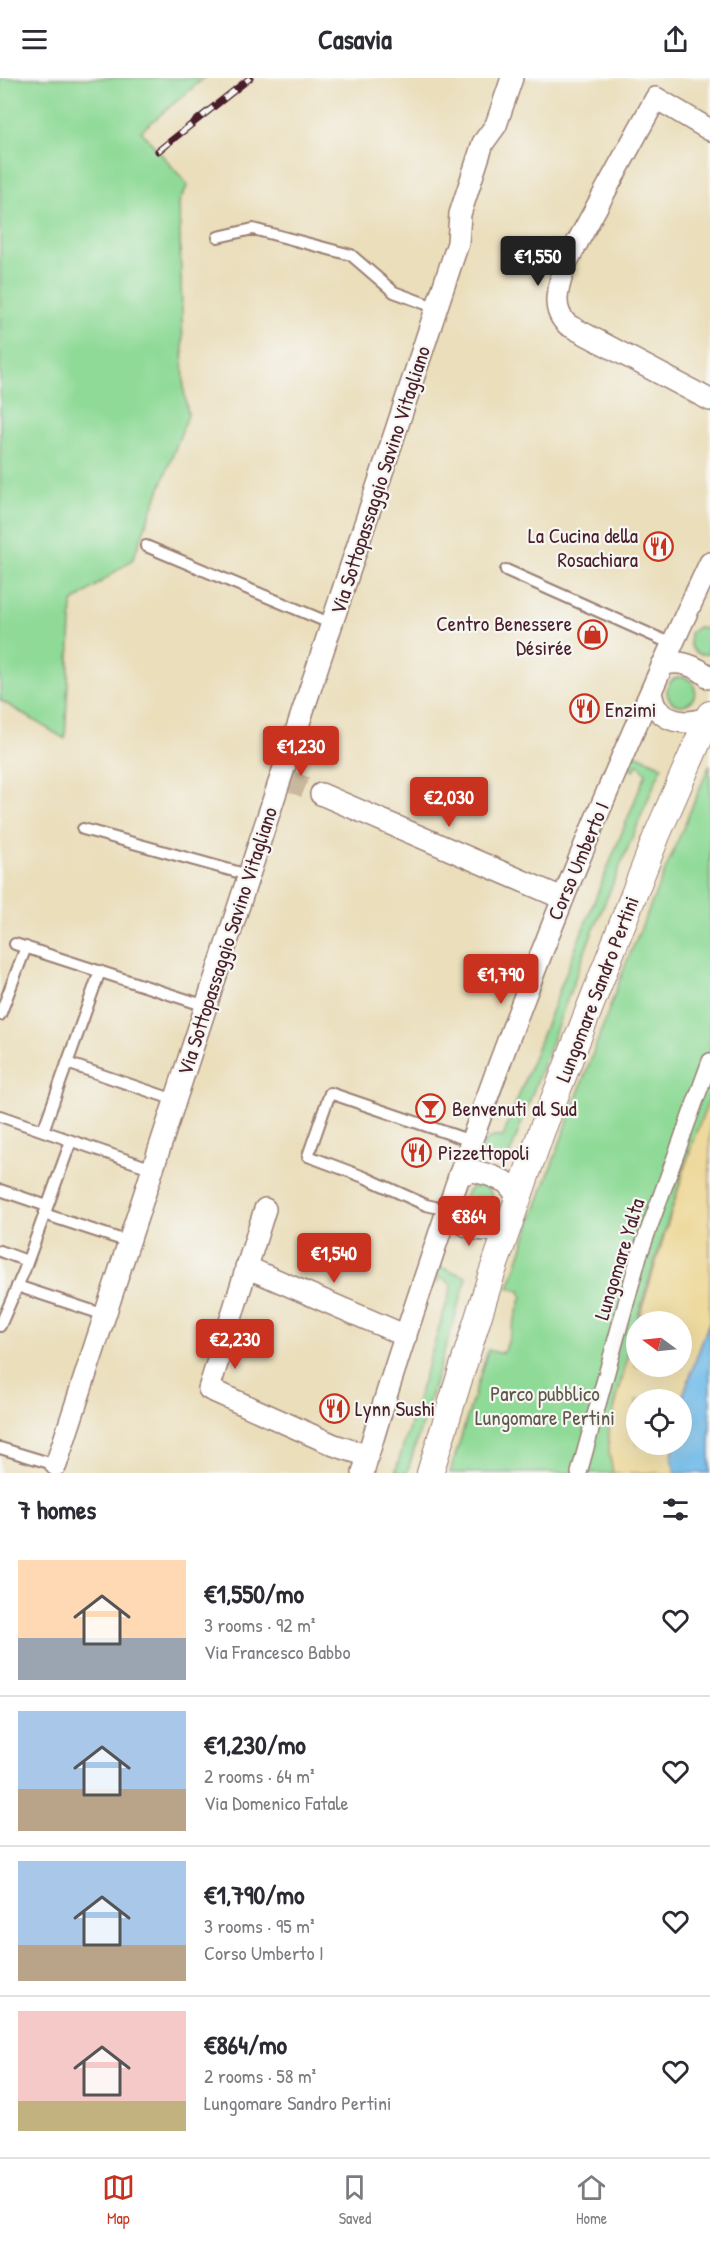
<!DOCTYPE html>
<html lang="en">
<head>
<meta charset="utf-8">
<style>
  body { margin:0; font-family:"Patrick Hand",sans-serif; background:#f7f7f7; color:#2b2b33; height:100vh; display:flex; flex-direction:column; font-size:22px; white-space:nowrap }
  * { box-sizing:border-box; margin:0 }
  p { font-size:20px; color:#7c7c81 }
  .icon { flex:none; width:33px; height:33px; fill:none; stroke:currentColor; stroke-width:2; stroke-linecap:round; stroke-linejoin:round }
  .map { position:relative; height:1395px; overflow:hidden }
  .panel { display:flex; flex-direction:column; background:#fff; flex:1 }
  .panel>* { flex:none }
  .needle { width:39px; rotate:285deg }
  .fabs { position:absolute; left:626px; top:1233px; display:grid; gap:12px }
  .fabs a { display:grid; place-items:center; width:66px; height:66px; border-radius:50%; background:#fff; box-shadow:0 6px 24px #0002; font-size:30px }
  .price { position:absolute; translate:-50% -51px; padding:0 14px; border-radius:6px; background:#c8321e; color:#fff; font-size:20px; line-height:39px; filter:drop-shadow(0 2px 3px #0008) }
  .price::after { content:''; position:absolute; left:50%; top:36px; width:18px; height:14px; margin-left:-9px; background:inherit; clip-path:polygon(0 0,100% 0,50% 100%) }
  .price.active { background:#222; color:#fff }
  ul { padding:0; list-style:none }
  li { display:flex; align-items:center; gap:18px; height:150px; padding:0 18px }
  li+li { border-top:2px solid #e1e1e2 }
  li span { display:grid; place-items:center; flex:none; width:168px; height:120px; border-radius:0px; color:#555 }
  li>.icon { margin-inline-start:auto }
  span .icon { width:72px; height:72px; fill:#fffc; stroke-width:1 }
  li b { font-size:26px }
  h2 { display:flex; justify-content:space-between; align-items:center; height:72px; padding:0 18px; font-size:26px }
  header { display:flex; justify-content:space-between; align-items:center; height:78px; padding:0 18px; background:#fff; font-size:27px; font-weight:700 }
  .tabs { display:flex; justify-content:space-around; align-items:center; height:84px; border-top:2px solid #e1e1e2; background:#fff; font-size:16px; color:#7c7c81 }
  .tabs a { display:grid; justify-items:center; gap:3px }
  .tabs .active { color:#c8321e }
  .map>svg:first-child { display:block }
  .green { fill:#8fda97; stroke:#6c7c61; stroke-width:1.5 }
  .sand { fill:#eeda9e; stroke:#9c7c64; stroke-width:1.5 }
  .water { fill:#72bdeb; stroke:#5e6e8b; stroke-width:1.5 }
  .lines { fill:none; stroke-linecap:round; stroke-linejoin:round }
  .minor-tunnel { stroke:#cab89e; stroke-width:21; stroke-dasharray:21 10; stroke-linecap:butt }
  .service-casing { stroke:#9a7e73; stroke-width:14 }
  .pedestrian-casing { stroke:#9a7e73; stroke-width:18 }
  .minor-casing { stroke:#9a7e73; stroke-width:24 }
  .tertiary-casing { stroke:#9a7e73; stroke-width:28 }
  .service { stroke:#fff; stroke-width:10 }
  .pedestrian { stroke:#fff; stroke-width:15 }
  .minor { stroke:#fff; stroke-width:21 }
  .tertiary { stroke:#fff; stroke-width:26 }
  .rail-casing { stroke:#4a1f2b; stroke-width:7 }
  .rail { stroke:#f6f6f2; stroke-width:4.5; stroke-dasharray:14; stroke-linecap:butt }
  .labels { text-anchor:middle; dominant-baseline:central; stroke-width:4.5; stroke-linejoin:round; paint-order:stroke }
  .street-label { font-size:21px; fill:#4a1f2b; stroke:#f6f6f2 }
  .poi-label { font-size:21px; fill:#4a1f2b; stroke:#f6f6f2; text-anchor:start }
  .park-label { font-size:21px; fill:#5f574b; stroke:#f6f6f2 }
</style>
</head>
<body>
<header><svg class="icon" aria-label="menu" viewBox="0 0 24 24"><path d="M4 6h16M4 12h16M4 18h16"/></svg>Casavia<svg class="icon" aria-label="share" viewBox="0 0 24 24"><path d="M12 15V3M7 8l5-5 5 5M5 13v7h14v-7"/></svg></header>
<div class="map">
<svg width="710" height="1395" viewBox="0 0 710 1395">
  <rect width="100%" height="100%" fill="#f6f6f2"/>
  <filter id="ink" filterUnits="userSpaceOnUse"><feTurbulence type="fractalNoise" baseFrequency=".0167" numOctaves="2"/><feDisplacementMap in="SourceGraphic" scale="12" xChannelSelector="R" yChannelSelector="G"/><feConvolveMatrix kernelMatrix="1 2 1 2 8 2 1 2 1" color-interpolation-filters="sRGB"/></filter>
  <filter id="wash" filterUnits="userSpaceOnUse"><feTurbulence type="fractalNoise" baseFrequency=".008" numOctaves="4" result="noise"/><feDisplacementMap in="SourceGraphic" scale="24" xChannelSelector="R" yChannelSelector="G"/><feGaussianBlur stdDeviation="1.35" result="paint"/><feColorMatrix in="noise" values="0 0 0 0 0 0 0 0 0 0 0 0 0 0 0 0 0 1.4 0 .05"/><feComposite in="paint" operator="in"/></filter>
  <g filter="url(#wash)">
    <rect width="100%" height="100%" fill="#eadebb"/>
    <path class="green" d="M0 0H204L141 53 188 107 179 124 184 312 188 337 133 481 72 525 65 661 0 622Z
      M698 549 710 551 708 576C693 578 688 569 690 555Z
      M667 613a14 14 0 1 1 28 0a14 14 0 1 1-28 0Z
      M635 676 662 688 588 865 510 1076 502 1084C490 1086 485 1081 482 1070 486 1060 493 1057 503 1059L579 861 646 695 638 686 633 693 629 689Z
      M710 686V1020L694 1060 636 1244 609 1351V1373L613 1395H450L488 1272 499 1275 505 1273 522 1218 520 1213 509 1210 532 1141 625 888Z
      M465 1122a14 14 0 1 1 28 0a14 14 0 1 1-28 0Z
      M440 1189 467 1199 407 1395H395L452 1207 440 1199 438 1206 435 1202Z"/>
    <path class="sand" d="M710 1020V1242L681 1323V1322H636V1366L674 1367 672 1379 675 1395H613L609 1373V1351L636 1249V1288H681V1244L638 1243 694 1060Z"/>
    <path class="water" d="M710 1242V1395H675L672 1379 674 1367 681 1366V1323Z"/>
  </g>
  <g filter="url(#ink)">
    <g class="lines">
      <path class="minor-tunnel" d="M286 701 321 716"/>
      <defs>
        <path id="service" d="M218 159 253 151 351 177 394 214 437 230
          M146 468 332 546
          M506 492 672 566
          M83 751 248 797
          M15 866 206 928
          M0 937 26 869
          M67 985 175 1022
          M0 1038 153 1091
          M43 1053 100 893
          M0 1112 47 1128
          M448 1132 426 1127 364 1099 308 1078 330 1015 471 1063
          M44 1136 129 1164
          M0 1173 27 1183
          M17 1208 105 1237
          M0 1248 24 1193 71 1063
          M0 1370 56 1387"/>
        <path id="pedestrian" d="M579 1395 639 1178 710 983"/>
        <path id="minor" d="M710 52 656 20 565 187C559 208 549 230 568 247L710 322
          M662 587C679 581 697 588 710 600
          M651 613C652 619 653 626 657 631 670 646 694 648 710 637
          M321 716 562 820
          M459 1097 474 1093 489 1097 506 1104 519 1119
          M265 1131 209 1311 334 1367 368 1378
          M448 1132C465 1153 483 1155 508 1149
          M246 1189 406 1258
          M56 1387 274 720 458 165 460 136 483 65 496 47 512 0
          M363 1395C385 1315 413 1236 439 1157 516 928 606 704 710 485"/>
        <path id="tertiary" d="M430 1395 491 1198 542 1052 657 757 710 636"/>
      </defs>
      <use href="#service" class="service-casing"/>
      <use href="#pedestrian" class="pedestrian-casing"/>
      <use href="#minor" class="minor-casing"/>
      <use href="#tertiary" class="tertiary-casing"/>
      <use href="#service" class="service"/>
      <use href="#pedestrian" class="pedestrian"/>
      <use href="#minor" class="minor"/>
      <use href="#tertiary" class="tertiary"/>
      <defs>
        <path id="rail" d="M158 73 250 0"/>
      </defs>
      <use href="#rail" class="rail-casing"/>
      <use href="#rail" class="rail"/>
    </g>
  </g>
  <defs>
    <symbol id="restaurant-ring" viewBox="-11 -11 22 22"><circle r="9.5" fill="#f6f6f2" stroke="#c8321e" stroke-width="1.5"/><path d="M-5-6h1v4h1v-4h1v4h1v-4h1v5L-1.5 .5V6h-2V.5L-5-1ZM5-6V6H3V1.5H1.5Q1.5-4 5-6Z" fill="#c8321e"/></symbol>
    <symbol id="shop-ring" viewBox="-11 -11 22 22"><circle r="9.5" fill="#f6f6f2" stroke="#c8321e" stroke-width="1.5"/><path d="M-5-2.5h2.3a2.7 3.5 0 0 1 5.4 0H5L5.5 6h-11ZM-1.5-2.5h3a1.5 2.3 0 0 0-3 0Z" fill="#c8321e"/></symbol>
    <symbol id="bar-ring" viewBox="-11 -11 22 22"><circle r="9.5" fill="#f6f6f2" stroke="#c8321e" stroke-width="1.5"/><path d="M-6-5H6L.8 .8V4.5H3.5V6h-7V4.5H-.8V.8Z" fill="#c8321e"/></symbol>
  </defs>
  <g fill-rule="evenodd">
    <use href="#restaurant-ring" x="642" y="452" width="33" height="33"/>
    <use href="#shop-ring" x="576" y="540" width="33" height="33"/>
    <use href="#restaurant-ring" x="568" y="614" width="33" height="33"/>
    <use href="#bar-ring" x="414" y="1014" width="33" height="33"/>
    <use href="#restaurant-ring" x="400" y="1058" width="33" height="33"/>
    <use href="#restaurant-ring" x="318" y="1314" width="33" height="33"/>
  </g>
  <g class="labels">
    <g class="street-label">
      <text transform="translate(380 402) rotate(-72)">Via Sottopassaggio Savino Vitagliano</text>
      <text transform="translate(578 783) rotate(-67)">Corso Umberto I</text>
      <text transform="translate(227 863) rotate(-72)">Via Sottopassaggio Savino Vitagliano</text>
      <text transform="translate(597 911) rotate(-69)">Lungomare Sandro Pertini</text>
      <text transform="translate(619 1181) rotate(-73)">Lungomare Yalta</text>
    </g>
    <g class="poi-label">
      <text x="638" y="457" text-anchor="end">La Cucina della<tspan x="638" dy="24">Rosachiara</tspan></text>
      <text x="572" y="545" text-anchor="end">Centro Benessere<tspan x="572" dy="24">Désirée</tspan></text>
      <text x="605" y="631">Enzimi</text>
      <text x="452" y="1030">Benvenuti al Sud</text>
      <text x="438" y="1074">Pizzettopoli</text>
      <text x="355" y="1330">Lynn Sushi</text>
    </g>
    <g class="park-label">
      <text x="545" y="1315">Parco pubblico<tspan x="545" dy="24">Lungomare Pertini</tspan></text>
    </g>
  </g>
</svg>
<div class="fabs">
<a><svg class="needle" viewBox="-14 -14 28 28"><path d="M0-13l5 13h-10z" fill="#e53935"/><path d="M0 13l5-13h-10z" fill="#7c7c81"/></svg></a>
<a><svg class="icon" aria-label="locate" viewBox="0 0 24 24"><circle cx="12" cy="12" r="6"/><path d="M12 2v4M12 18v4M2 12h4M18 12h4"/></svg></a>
</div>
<b class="price active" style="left:538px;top:209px">€1,550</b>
<b class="price" style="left:301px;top:699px">€1,230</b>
<b class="price" style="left:449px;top:750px">€2,030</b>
<b class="price" style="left:501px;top:927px">€1,790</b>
<b class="price" style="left:469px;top:1169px">€864</b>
<b class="price" style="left:334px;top:1206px">€1,540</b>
<b class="price" style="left:235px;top:1292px">€2,230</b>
</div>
<section class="panel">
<h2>7 homes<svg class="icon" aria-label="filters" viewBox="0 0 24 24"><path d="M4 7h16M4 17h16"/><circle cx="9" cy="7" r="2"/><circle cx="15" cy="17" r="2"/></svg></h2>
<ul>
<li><span style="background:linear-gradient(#ffd9b3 65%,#9aa5b1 0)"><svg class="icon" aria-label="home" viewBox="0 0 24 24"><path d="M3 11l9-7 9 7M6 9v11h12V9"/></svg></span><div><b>€1,550/mo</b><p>3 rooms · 92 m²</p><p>Via Francesco Babbo</p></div><svg class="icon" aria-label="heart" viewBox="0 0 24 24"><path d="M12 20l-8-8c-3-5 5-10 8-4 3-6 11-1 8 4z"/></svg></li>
<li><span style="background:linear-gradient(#a9c7e8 65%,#b9a48a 0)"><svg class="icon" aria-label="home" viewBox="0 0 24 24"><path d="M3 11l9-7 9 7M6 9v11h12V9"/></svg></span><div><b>€1,230/mo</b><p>2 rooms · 64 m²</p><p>Via Domenico Fatale</p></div><svg class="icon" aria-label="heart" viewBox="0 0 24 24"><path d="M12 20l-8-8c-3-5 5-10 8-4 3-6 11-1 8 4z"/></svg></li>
<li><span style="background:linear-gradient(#a9c7e8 70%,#b9a48a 0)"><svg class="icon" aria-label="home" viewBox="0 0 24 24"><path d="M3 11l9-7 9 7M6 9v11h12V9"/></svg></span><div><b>€1,790/mo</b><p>3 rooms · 95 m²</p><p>Corso Umberto I</p></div><svg class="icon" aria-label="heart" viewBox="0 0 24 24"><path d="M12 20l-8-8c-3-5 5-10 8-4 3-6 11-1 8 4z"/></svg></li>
<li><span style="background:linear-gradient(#f6c9c9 75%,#c2b280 0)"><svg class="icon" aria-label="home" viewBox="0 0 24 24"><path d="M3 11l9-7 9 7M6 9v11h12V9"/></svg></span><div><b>€864/mo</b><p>2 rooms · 58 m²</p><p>Lungomare Sandro Pertini</p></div><svg class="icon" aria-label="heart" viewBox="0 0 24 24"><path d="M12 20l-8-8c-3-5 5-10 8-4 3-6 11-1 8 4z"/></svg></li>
</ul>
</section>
<nav class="tabs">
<a class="active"><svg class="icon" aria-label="map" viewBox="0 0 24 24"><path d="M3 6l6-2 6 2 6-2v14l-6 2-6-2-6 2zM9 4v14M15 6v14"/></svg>Map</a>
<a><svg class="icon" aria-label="saved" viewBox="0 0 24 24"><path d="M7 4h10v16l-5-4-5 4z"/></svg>Saved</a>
<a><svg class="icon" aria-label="home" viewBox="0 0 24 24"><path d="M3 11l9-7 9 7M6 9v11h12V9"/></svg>Home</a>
</nav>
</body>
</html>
